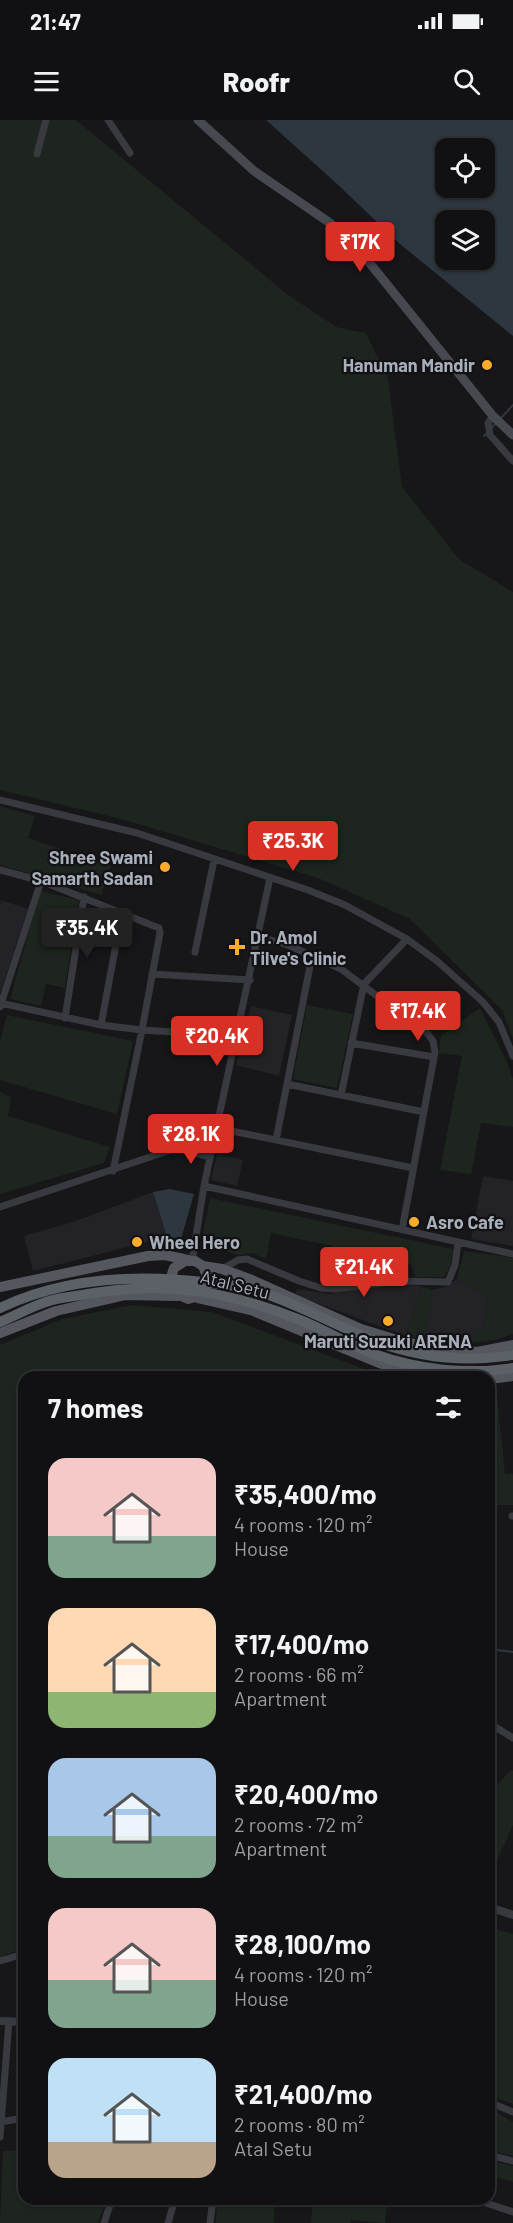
<!DOCTYPE html>
<html lang="en">
<head>
<meta charset="utf-8">
<style>
  body { margin:0; font-family:Barlow,sans-serif; background:#1a1a1d; color:#f1f3f6; height:100vh; display:flex; flex-direction:column; font-size:22px; white-space:nowrap }
  * { box-sizing:border-box; margin:0 }
  p { font-size:20px; color:#9c9da0 }
  .icon { flex:none; width:33px; height:33px; fill:none; stroke:currentColor; stroke-width:2; stroke-linecap:round; stroke-linejoin:round }
  .map { position:relative; flex:1; overflow:hidden }
  .side { position:absolute; left:18px; top:1251px; width:477px; height:834px; display:flex; flex-direction:column; background:#111114; border-radius:18px; box-shadow:0 2px 4px #0004,0 0 0 2px #303134 }
  .side>* { flex:none }
  .buttons { position:absolute; left:435px; top:18px; display:grid; gap:12px }
  .buttons a { display:grid; place-items:center; width:60px; height:60px; border-radius:12px; background:#111114; box-shadow:0 2px 4px #0004,0 0 0 2px #303134; font-size:30px }
  .price { position:absolute; translate:-50% -51px; padding:0 14px; border-radius:6px; background:#d93025; color:#fff; font-size:20px; line-height:39px; filter:drop-shadow(0 2px 3px #0008) }
  .price::after { content:''; position:absolute; left:50%; top:36px; width:18px; height:14px; margin-left:-9px; background:inherit; clip-path:polygon(0 0,100% 0,50% 100%) }
  .price.on { background:#222; color:#fff }
  ul { padding:0; list-style:none }
  li { display:flex; align-items:center; gap:18px; height:150px; padding:0 30px }
  li span { display:grid; place-items:center; flex:none; width:168px; height:120px; border-radius:18px; color:#555 }
  li>.icon { margin-inline-start:auto }
  span .icon { width:72px; height:72px; fill:#fffc; stroke-width:1 }
  li b { font-size:26px }
  h2 { display:flex; justify-content:space-between; align-items:center; height:72px; padding:0 30px; font-size:26px }
  .status { display:flex; justify-content:space-between; align-items:center; height:42px; padding:0 30px; background:#111114; direction:ltr }
  .status svg { height:16px; fill:currentColor }
  header { display:flex; justify-content:space-between; align-items:center; height:78px; padding:0 30px; background:#111114; font-size:27px; font-weight:800 }
  .map>svg:first-child { display:block }
  .built { fill:#232327 }
  .green { fill:#1d251e }
  .water { fill:#2c373f; fill-rule:evenodd }
  .lines { fill:none; stroke-linecap:round; stroke-linejoin:round }
  .stream { stroke:#2c373f; stroke-width:2 }
  .minor { stroke:#383a3f; stroke-width:7 }
  .tertiary { stroke:#383a3f; stroke-width:8 }
  .secondary { stroke:#46494f; stroke-width:9 }
  .primary { stroke:#54575e; stroke-width:10 }
  .trunk { stroke:#5c6067; stroke-width:10 }
  .poi-dot { fill:#fcac2d; stroke:#121215; stroke-width:2 }
  .labels { text-anchor:middle; dominant-baseline:central; stroke-width:4.5; stroke-linejoin:round; paint-order:stroke }
  .poi-label { font-size:18px; font-weight:bold; fill:#a9afba; stroke:#121215; text-anchor:start }
  .street-label { font-size:18px; fill:#a9afba; stroke:#121215 }
</style>
</head>
<body>
<div class="status"><b>21:47</b><svg viewBox="0 0 49 12"><path d="M0 12V9h3v3zM5 12V6h3v6zM10 12V3h3v9zM15 12V0h3v12zM26 1h20v11H26zM47 4h2v5h-2z"/></svg></div>
<header><svg class="icon" aria-label="menu" viewBox="0 0 24 24"><path d="M4 6h16M4 12h16M4 18h16"/></svg>Roofr<svg class="icon" aria-label="search" viewBox="0 0 24 24"><circle cx="10" cy="10" r="6"/><path d="M15 15l6 6"/></svg></header>
<div class="map">
<svg width="513" height="2103" viewBox="0 0 513 2103">
  <rect width="100%" height="100%" fill="#17171a"/>
  <path class="built" d="M1 780 28 789 0 873V785Z
    M251 886 292 895 279 956 236 945Z
    M217 1034 243 1040 237 1066 211 1060Z
    M483 1056 513 1061V1126L471 1119Z
    M153 1072 167 1117 33 1151 24 1116 73 1102Z
    M457 1159 488 1176 483 1206 470 1220 426 1214 432 1170 448 1166Z
    M389 1164 421 1166 406 1216 295 1175 297 1169 331 1174Z"/>
  <path class="green" d="M0 0H76L287 174 336 207 366 213 388 259 402 367 459 439 513 472V919L502 890 410 799 318 758 125 700 0 670Z
    M0 686 35 696 28 718 111 746 101 775 0 745Z
    M40 771 79 780 65 868 46 864 41 886 10 879Z
    M307 885 353 894 337 968 293 959Z
    M480 888 506 940 513 959V1007L481 1003 471 1054 440 1050 462 936 439 933 441 916Z
    M7 895 133 921 117 994 0 960V921Z
    M0 972 11 977 8 996 110 1027 104 1043 0 1074Z
    M210 1078 453 1129 450 1147 444 1157H415L411 1144 359 1148 357 1162 325 1158 333 1126 271 1113 266 1139 252 1133 239 1135 201 1124Z
    M464 1131 513 1138V1214C478 1228 442 1223 406 1216L421 1166 432 1170 427 1214 470 1220 483 1206 488 1176 457 1159Z
    M133 1185 212 1192 385 1257H24V1828L0 1837V1225L62 1199Z
    M489 1275H497L505 1354H513V1385H497L496 1407 489 1406Z
    M511 1650 513 1651V1705L497 1740 489 1745V1674Z
    M489 1808 513 1814V1984L489 1975Z
    M489 1988 513 2002V2036L489 2030Z
    M24 2030V2079H106L98 2103H0L3 2031Z
    M489 2040 513 2046V2062L489 2055Z
    M217 2079H274V2103H216Z
    M313 2081 387 2084 385 2103 351 2100 350 2103H311Z"/>
  <path class="water" d="M266 0H513V216L400 124 336 63ZM446 28H484V68H446ZM446 100H484V140H446Z
    M170 1069 194 1074 181 1119 167 1117 153 1072Z"/>
  <g class="lines">
    <path class="stream" d="M501 298 513 285
      M484 316 497 302
      M489 1529 513 1532"/>
    <path class="minor" d="M108 0 130 33
      M37 34 46 0
      M493 296 488 303 490 315 513 341
      M0 680 137 713 308 770 345 785 407 819 437 841 483 882 499 902 513 936
      M0 750 41 761 0 887
      M41 761 159 808 160 813 142 910 101 905 122 792
      M257 816 288 825 341 849 428 914 433 921 435 932 402 1110
      M195 832 214 740
      M152 854 250 860
      M0 883 101 905
      M65 898 84 777
      M351 923 434 937
      M287 964 424 992
      M341 975 364 864 407 819
      M217 1008 413 1048
      M276 1020 312 836
      M113 1051 142 910 236 916
      M204 1066 513 1134
      M0 1087 177 1028 210 1037
      M192 1141 204 1066 270 758
      M222 1149 238 1140 247 1139 299 1161 321 1168 335 1169 399 1161 448 1162 455 1145 458 1122
      M512 1396H513
      M489 1603 513 1618
      M0 1841 24 1834
      M489 1982 513 1992
      M0 2002 24 1998
      M0 2017 9 1901
      M489 2035 513 2041
      M462 2079 483 2082 513 2092
      M104 2103 112 2079
      M168 2103 175 2079
      M210 2103 213 2079"/>
    <path class="tertiary" d="M489 1787 513 1795
      M0 1901 24 1902"/>
    <path class="secondary" d="M198 0 254 51 330 103 364 136 493 296 513 315"/>
    <path class="primary" d="M203 1146 209 1161 202 1175 188 1179 175 1173 170 1160 174 1148 185 1141H195L203 1146 222 1149 252 1160 361 1209 394 1219 427 1227 477 1232 513 1225
      M0 1167 148 1136 165 1135 188 1140
      M198 1178 251 1190 379 1243 409 1252 441 1257
      M0 1213 56 1191 126 1175 178 1176
      M489 1259 513 1256"/>
    <path class="trunk" d="M0 1188C65 1157 141 1154 211 1163 227 1165 245 1166 260 1172 301 1185 338 1207 378 1222 421 1238 468 1242 513 1235
      M0 1202C15 1196 30 1187 46 1182 57 1178 70 1177 82 1175 160 1160 226 1170 300 1200 325 1210 349 1225 374 1234 418 1250 467 1255 513 1248"/>
  </g>
  <g class="poi-dot">
    <circle cx="487" cy="245" r="6"/>
    <circle cx="165" cy="747" r="6"/>
    <path d="M234 818h6v6h6v6h-6v6h-6v-6h-6v-6h6z"/>
    <circle cx="414" cy="1102" r="6"/>
    <circle cx="137" cy="1122" r="6"/>
    <circle cx="388" cy="1201" r="6"/>
  </g>
  <g class="labels">
    <g class="poi-label">
      <text x="475" y="245" text-anchor="end">Hanuman Mandir</text>
      <text x="153" y="737" text-anchor="end">Shree Swami<tspan x="153" dy="21">Samarth Sadan</tspan></text>
      <text x="250" y="817">Dr. Amol<tspan x="250" dy="21">Tilve's Clinic</tspan></text>
      <text x="426" y="1102">Asro Cafe</text>
      <text x="149" y="1122">Wheel Hero</text>
      <text x="388" y="1221" text-anchor="middle">Maruti Suzuki ARENA</text>
    </g>
    <g class="street-label">
      <text transform="translate(235 1164) rotate(14)">Atal Setu</text>
    </g>
  </g>
</svg>
<div class="buttons">
<a><svg class="icon" aria-label="locate" viewBox="0 0 24 24"><circle cx="12" cy="12" r="6"/><path d="M12 2v4M12 18v4M2 12h4M18 12h4"/></svg></a>
<a><svg class="icon" aria-label="layers" viewBox="0 0 24 24"><path d="M12 4l9 5-9 5-9-5zM3 14l9 5 9-5"/></svg></a>
</div>
<b class="price" style="left:360px;top:153px">₹17K</b>
<b class="price" style="left:293px;top:752px">₹25.3K</b>
<b class="price on" style="left:87px;top:839px">₹35.4K</b>
<b class="price" style="left:418px;top:922px">₹17.4K</b>
<b class="price" style="left:217px;top:947px">₹20.4K</b>
<b class="price" style="left:191px;top:1045px">₹28.1K</b>
<b class="price" style="left:364px;top:1178px">₹21.4K</b>
<section class="side">
<h2>7 homes<svg class="icon" aria-label="filters" viewBox="0 0 24 24"><path d="M4 7h16M4 17h16"/><circle cx="9" cy="7" r="2"/><circle cx="15" cy="17" r="2"/></svg></h2>
<ul>
<li><span style="background:linear-gradient(#f6c9c9 65%,#7fa58c 0)"><svg class="icon" aria-label="home" viewBox="0 0 24 24"><path d="M3 11l9-7 9 7M6 9v11h12V9"/></svg></span><div><b>₹35,400/mo</b><p>4 rooms · 120 m²</p><p>House</p></div></li>
<li><span style="background:linear-gradient(#ffd9b3 70%,#8fb573 0)"><svg class="icon" aria-label="home" viewBox="0 0 24 24"><path d="M3 11l9-7 9 7M6 9v11h12V9"/></svg></span><div><b>₹17,400/mo</b><p>2 rooms · 66 m²</p><p>Apartment</p></div></li>
<li><span style="background:linear-gradient(#a9c7e8 65%,#7fa58c 0)"><svg class="icon" aria-label="home" viewBox="0 0 24 24"><path d="M3 11l9-7 9 7M6 9v11h12V9"/></svg></span><div><b>₹20,400/mo</b><p>2 rooms · 72 m²</p><p>Apartment</p></div></li>
<li><span style="background:linear-gradient(#f6c9c9 60%,#7fa58c 0)"><svg class="icon" aria-label="home" viewBox="0 0 24 24"><path d="M3 11l9-7 9 7M6 9v11h12V9"/></svg></span><div><b>₹28,100/mo</b><p>4 rooms · 120 m²</p><p>House</p></div></li>
<li><span style="background:linear-gradient(#bfe0f5 70%,#b9a48a 0)"><svg class="icon" aria-label="home" viewBox="0 0 24 24"><path d="M3 11l9-7 9 7M6 9v11h12V9"/></svg></span><div><b>₹21,400/mo</b><p>2 rooms · 80 m²</p><p>Atal Setu</p></div></li>
</ul>
</section>
</div>
</body>
</html>
